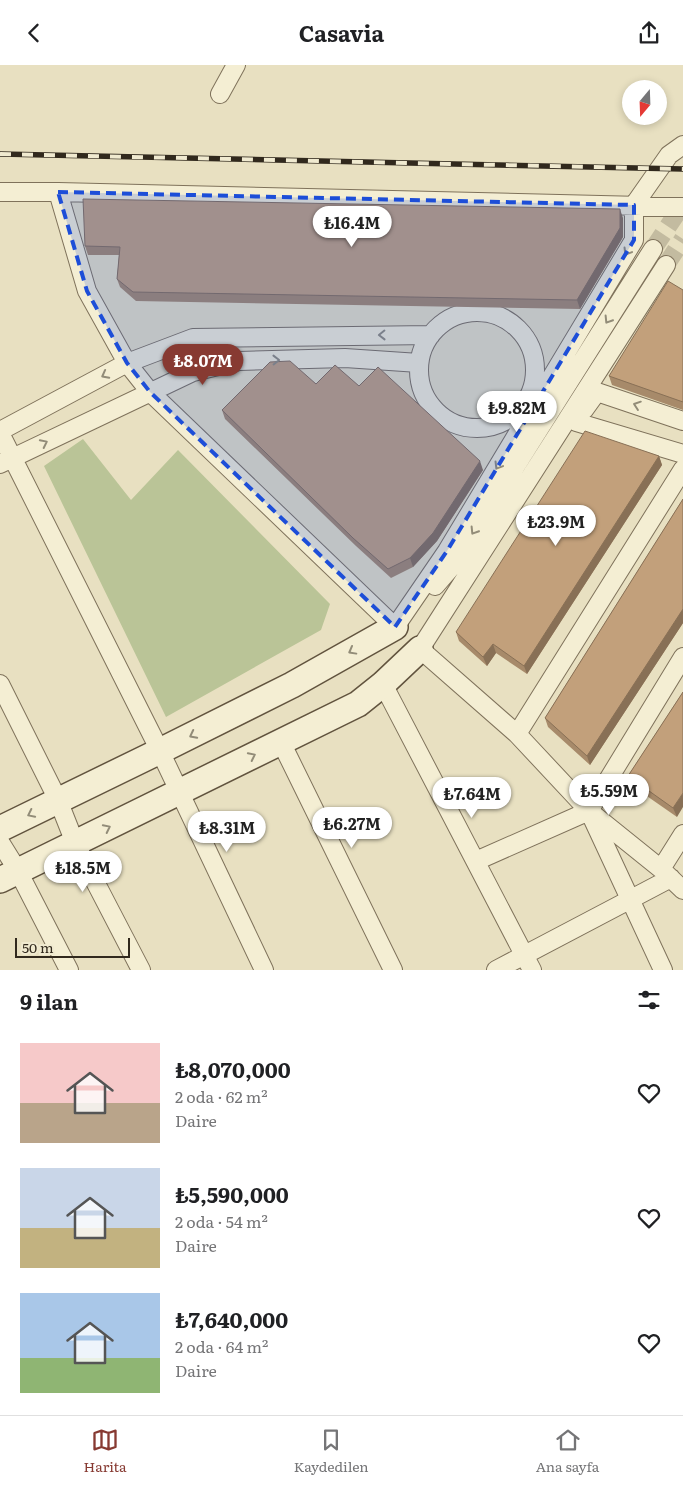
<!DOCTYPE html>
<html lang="tr">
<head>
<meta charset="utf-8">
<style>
  body { margin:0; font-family:Literata,serif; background:#f6f6f6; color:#202124; height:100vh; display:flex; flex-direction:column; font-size:19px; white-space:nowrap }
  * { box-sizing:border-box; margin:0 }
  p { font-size:16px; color:#757577 }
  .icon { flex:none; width:28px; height:28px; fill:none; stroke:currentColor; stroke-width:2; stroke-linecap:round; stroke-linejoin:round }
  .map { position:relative; height:905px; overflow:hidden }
  .side { display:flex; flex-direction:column; background:#fff; flex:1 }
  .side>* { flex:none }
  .needle { width:32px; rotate:199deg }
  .buttons { position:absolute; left:622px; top:15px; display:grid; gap:10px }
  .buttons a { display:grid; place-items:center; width:45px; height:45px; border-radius:50%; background:#fff; box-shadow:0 2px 8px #0003; font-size:25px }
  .scale { position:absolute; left:15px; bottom:12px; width:115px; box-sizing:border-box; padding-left:5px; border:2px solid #31291d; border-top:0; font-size:14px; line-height:18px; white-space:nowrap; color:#31291d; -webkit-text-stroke:4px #f0ead0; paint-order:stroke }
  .price { position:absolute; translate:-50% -42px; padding:0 11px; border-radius:18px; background:#fff; color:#222; font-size:16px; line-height:32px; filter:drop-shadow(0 1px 2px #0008) }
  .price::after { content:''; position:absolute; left:50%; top:30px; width:15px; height:11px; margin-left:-8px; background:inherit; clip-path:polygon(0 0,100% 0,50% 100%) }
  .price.active { background:#873a32; color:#fff }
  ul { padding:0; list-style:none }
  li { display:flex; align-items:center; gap:15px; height:125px; padding:0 20px }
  li span { display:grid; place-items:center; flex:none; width:140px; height:100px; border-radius:0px; color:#555 }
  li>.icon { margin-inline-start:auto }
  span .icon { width:60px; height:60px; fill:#fffc; stroke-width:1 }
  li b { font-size:21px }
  h2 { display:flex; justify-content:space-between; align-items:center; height:60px; padding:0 20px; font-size:21px }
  header { display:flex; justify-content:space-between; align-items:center; height:65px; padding:0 20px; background:#fff; font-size:22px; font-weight:700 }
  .tabs { display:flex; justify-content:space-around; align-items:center; height:70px; border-top:1px solid #e0e0e0; background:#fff; font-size:14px; color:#757577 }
  .tabs a { display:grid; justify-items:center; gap:2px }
  .tabs .active { color:#873a32 }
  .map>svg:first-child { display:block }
  .green { fill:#bac497 }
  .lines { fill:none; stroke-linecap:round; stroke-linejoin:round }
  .minor-tunnel { stroke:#c3bba0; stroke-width:18; stroke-dasharray:18 9; stroke-linecap:butt }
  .minor-casing { stroke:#7f725b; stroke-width:20 }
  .secondary-casing { stroke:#61533e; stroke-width:28 }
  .minor { stroke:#f4eed3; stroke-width:18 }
  .secondary { stroke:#f4eed3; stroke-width:25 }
  .rail-casing { stroke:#31291d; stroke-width:5.5 }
  .rail { stroke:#f0ead0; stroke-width:4; stroke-dasharray:11; stroke-linecap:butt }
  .wall { fill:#a78a6a }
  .shaded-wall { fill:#887056 }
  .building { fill:#c2a07b; stroke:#887056 }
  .oneway { stroke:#928c78 }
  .marked { fill:#1d4ed8; fill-opacity:0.2; stroke:#1d4ed8; stroke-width:4; stroke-dasharray:10 6; stroke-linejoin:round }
</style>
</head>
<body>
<header><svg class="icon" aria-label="back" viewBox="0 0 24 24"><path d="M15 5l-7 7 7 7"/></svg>Casavia<svg class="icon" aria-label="share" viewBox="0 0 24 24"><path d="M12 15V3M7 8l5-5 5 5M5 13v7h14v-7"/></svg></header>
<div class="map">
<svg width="683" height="905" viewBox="0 0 683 905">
  <rect width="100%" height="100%" fill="#e8e0c1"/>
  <path class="green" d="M83 374 131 435 178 385 330 539 321 565 166 652 44 401Z"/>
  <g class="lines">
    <path class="minor-tunnel" d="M653 184 683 139
      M666 200 683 174"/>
    <defs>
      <path id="minor" d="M220 29 236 0
        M0 127H58L683 142
        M58 127 87 226 127 298 150 327 395 562
        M419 305a58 58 0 1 1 116 0a58 58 0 1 1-116 0Z
        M584 345 597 327 683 356
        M576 357 683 389
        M0 366 127 298 193 273 431 270
        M0 368 160 686 264 905
        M0 399 193 307 239 296 345 293 419 298
        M435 521 454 499 653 184
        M395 562 447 486 634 175V140L669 90 683 80
        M420 584 666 200
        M420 584 517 669 589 746 661 804 683 825
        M0 619 58 735 75 778 141 905
        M383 619 532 905
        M517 669 683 404
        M281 677 393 905
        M589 746 683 592
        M0 777 18 806 69 905
        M476 796 589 746 663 905
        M661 804 683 769
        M496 905 671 813"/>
      <path id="secondary" d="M0 764 160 686 292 620 395 562
        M0 815 358 639 383 619 420 584"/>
    </defs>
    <use href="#minor" class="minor-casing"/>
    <use href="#secondary" class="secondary-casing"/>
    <use href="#minor" class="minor"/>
    <use href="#secondary" class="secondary"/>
    <defs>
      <path id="rail" d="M0 89 683 104"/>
    </defs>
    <use href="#rail" class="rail-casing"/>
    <use href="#rail" class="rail"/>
  </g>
  <path class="wall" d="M623 153V172L580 244 136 236 120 222 117 214 119 190H88L85 181Z
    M683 225V345L612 320 609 311Z
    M316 319 359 321 483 405 437 476 413 502 391 513 356 481 225 354 222 345Z
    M659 391 662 400 527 609 496 588 487 601 459 576 456 567Z
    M683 434V558L590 700 548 662 545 653Z
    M683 627 677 752 631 720 628 711Z"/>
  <path class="shaded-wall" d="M620 144 623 153V172L580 244 577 235Z
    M659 391 662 400 527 609 524 601Z
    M480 396 483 405 437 476 413 502 410 493Z
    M683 544V558L590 700 587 691Z
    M493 579 496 588 487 601 483 592Z
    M683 728V742L677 752 673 743Z"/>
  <path class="building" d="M83 134 620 144V163L577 235 133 227 117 214 120 182 85 181Z
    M668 216 683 225V337L609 311Z
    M290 296 316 319 335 300 359 321 378 302 480 396 433 468 410 493 388 504 353 473 222 345 270 297Z
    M585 366 659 391 524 601 493 579 483 592 456 567Z
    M683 434V544L587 691 545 653Z
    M683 627V728L673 743 628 711Z"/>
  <defs><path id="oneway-chevron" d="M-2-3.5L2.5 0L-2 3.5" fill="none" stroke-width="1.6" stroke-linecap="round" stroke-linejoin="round" transform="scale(1.25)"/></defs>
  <g class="oneway">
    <use href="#oneway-chevron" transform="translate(627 187) rotate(121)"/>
    <use href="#oneway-chevron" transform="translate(608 255) rotate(122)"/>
    <use href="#oneway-chevron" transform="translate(382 270) rotate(179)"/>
    <use href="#oneway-chevron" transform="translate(276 295) rotate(-1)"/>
    <use href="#oneway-chevron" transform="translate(105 310) rotate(152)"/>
    <use href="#oneway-chevron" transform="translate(637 340) rotate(-161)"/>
    <use href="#oneway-chevron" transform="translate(44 378) rotate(-26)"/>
    <use href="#oneway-chevron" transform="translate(498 401) rotate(121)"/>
    <use href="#oneway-chevron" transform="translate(474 466) rotate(122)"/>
    <use href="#oneway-chevron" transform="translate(352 586) rotate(151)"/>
    <use href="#oneway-chevron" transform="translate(193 670) rotate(153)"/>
    <use href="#oneway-chevron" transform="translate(252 691) rotate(-26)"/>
    <use href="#oneway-chevron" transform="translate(31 749) rotate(154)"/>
    <use href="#oneway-chevron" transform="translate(107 763) rotate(-26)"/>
  </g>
  <path class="marked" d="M58 127 634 140V175L447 486 395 562 150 327 127 298 87 226Z"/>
</svg>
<div class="buttons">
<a><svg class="needle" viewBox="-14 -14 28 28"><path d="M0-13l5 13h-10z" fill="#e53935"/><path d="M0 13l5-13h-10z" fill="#757577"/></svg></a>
</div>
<div class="scale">50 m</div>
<b class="price" style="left:352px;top:183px">₺16.4M</b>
<b class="price active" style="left:203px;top:321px">₺8.07M</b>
<b class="price" style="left:517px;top:368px">₺9.82M</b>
<b class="price" style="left:556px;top:482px">₺23.9M</b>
<b class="price" style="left:609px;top:751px">₺5.59M</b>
<b class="price" style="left:472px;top:754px">₺7.64M</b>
<b class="price" style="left:352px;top:784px">₺6.27M</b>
<b class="price" style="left:227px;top:788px">₺8.31M</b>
<b class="price" style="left:83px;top:828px">₺18.5M</b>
</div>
<section class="side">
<h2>9 ilan<svg class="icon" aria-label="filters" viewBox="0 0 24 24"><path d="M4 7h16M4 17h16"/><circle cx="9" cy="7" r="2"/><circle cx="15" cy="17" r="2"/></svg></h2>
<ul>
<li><span style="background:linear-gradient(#f6c9c9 60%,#b9a48a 0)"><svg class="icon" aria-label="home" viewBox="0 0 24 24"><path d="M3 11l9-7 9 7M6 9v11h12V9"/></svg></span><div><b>₺8,070,000</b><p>2 oda · 62 m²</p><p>Daire</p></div><svg class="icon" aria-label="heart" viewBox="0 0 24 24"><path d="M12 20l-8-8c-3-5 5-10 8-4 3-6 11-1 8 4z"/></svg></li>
<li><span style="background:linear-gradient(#c9d6e8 60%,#c2b280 0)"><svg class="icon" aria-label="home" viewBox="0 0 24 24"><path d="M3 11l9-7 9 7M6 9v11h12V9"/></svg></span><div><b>₺5,590,000</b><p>2 oda · 54 m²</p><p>Daire</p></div><svg class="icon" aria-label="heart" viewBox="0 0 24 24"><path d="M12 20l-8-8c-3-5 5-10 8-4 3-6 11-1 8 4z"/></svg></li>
<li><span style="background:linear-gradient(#a9c7e8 65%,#8fb573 0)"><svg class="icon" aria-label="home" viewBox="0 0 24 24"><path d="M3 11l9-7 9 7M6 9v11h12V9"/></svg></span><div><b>₺7,640,000</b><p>2 oda · 64 m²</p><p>Daire</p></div><svg class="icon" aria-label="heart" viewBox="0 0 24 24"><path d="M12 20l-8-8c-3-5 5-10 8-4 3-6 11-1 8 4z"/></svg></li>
</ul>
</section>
<nav class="tabs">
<a class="active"><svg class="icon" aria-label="map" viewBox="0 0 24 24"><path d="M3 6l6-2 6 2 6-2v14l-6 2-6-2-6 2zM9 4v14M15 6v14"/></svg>Harita</a>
<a><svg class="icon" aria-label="saved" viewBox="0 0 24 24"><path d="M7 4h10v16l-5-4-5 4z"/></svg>Kaydedilen</a>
<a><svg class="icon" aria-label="home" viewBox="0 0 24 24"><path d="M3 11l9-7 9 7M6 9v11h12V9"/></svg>Ana sayfa</a>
</nav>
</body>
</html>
